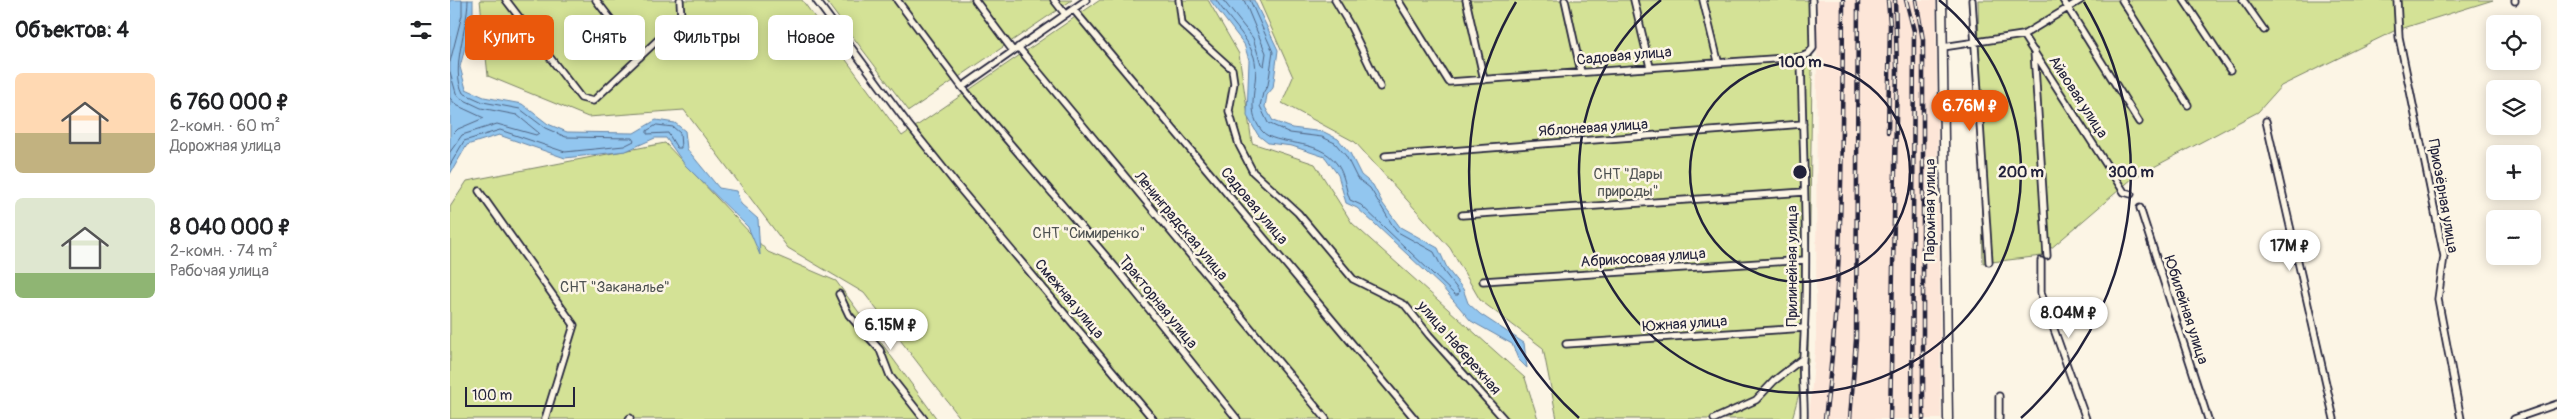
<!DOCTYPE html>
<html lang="ru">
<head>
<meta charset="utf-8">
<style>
  body { margin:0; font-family:Pangolin,sans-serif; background:#f2f2f2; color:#202124; height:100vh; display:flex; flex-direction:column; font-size:19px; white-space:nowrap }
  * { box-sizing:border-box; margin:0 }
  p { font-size:16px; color:#757577 }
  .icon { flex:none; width:28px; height:28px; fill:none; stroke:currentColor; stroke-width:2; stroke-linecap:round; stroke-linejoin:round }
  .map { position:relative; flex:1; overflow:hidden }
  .details { display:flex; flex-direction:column; background:#fff; width:450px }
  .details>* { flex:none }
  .guide { position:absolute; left:15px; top:15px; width:475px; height:45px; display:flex; gap:10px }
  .tools { position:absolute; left:2036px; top:15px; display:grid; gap:10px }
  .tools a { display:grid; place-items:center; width:55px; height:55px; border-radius:8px; background:#fff; box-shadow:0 2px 12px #0003; font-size:25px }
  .scale { position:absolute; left:15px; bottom:12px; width:110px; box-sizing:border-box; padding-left:5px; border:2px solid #22223b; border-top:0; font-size:14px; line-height:18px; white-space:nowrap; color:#22223b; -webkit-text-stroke:4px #fcf5e5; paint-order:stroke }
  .price { position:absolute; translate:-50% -42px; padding:0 11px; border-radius:18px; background:#fff; color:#222; font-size:16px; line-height:32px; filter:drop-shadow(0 1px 2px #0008) }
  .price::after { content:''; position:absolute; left:50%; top:30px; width:15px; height:11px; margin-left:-8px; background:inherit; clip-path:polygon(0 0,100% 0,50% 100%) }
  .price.selected { background:#ea580c; color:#fff }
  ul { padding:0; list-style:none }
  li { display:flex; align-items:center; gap:15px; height:125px; padding:0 15px }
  li span { display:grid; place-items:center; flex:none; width:140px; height:100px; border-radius:8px; color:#555 }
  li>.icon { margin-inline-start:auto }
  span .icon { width:60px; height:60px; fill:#fffc; stroke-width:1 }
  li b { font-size:21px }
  h2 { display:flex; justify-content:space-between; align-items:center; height:60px; padding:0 15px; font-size:21px }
  .chip { padding:0 18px; border-radius:8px; background:#fff; box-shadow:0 2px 12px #0003; font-size:18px; line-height:45px }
  .chip.selected { background:#ea580c; color:#fff }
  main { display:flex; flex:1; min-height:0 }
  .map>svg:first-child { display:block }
  .built { fill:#fde6d8 }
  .green { fill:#d4e296; stroke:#7b8268 }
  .water { fill:#92c6ef; stroke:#6584a7 }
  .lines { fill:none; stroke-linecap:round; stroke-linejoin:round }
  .shore { stroke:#4f6483; stroke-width:1 }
  .minor-casing { stroke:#22223b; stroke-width:9 }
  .tertiary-casing { stroke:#22223b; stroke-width:11 }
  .minor { stroke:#fcf5e5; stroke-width:5.5 }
  .tertiary { stroke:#fcf5e5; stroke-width:8 }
  .rail-casing { stroke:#22223b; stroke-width:4.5 }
  .rail { stroke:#fcf5e5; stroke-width:2.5; stroke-dasharray:8; stroke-linecap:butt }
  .ring { fill:none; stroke:#22223b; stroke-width:2.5 }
  .labels { text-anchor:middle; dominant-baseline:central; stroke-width:5; stroke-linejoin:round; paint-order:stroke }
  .street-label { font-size:15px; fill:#22223b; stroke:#fcf5e5 }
  .park-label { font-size:15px; fill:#4e5252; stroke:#fcf5e5 }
  .centre { fill:#22223b; stroke:#fcf5e5; stroke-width:2.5 }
  .ring-label { font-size:15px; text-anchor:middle; font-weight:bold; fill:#22223b; stroke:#fcf5e5; stroke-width:5; stroke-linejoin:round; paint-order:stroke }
</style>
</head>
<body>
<main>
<section class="details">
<h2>Объектов: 4<svg class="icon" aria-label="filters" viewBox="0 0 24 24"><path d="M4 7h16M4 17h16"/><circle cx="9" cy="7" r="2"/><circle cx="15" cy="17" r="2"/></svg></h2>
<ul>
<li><span style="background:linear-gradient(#ffd9b3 60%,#c2b280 0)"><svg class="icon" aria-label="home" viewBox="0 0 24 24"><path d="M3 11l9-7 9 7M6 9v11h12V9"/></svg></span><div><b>6 760 000 ₽</b><p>2-комн. · 60 m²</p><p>Дорожная улица</p></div></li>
<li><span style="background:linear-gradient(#dfe7d0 75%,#8fb573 0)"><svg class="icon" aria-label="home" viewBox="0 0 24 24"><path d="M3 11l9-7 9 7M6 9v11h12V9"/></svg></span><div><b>8 040 000 ₽</b><p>2-комн. · 74 m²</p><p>Рабочая улица</p></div></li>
</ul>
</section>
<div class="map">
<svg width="2107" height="419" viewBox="0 0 2107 419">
  <rect width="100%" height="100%" fill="#fcf5e5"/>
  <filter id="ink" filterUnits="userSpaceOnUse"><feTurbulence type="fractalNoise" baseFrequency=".02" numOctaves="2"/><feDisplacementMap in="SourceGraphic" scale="10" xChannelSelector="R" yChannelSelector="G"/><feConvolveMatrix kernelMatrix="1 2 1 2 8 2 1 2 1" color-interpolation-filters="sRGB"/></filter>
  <g filter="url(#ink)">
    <path class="built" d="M1367 0H1486L1491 419H1359L1366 338Z"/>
    <path class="green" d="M30 0H352L452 136 650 0H758L789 54 802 143 865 164 902 223 1075 378 1088 419H511L414 293 338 248 234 110 138 117 38 76Z
      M375 0H622L459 111Z
      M809 0H1363L1358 361 1342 419H1107L1093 348 1030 300 1000 248 905 142 832 103 843 77Z
      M1528 0H2043L1944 31 1831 86 1808 112 1683 178 1592 256 1533 263Z
      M215 143 318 252 386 281 487 419H0V207L17 181Z"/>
    <path class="water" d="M0 0H23V16L10 67 16 89 34 97 72 104 98 124 117 132 184 133 206 120 225 123 235 131 237 149 269 188 286 191 291 204 308 219 310 255 298 227 235 165 216 138H205L176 151 115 158 49 135 17 145 0 174Z
      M760 0H804L828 50 823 88 817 95 815 107 823 121 842 128 874 132 888 139 900 153 911 175 923 185 933 204 950 227 988 248 998 270 1013 289 1018 303 1030 314 1074 343 1077 368 1068 359 1062 344 1021 321 992 287 925 224 907 208 896 203 888 175 875 157 842 146 818 143 808 135 797 116 799 60 794 44Z"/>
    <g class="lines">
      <path class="shore" d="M766 0C778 19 797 35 804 57 811 82 793 109 812 131 825 147 868 137 887 164 895 175 895 188 900 200L911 205 1005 295H1008L1009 291 994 272 984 252 946 231 920 188 907 178 896 156 885 143 872 137 840 133 818 123 810 106 813 93 818 85 823 52 800 0
        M773 0 803 38 811 64 814 66 816 53 794 0
        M0 62 12 15V0
        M0 72 6 93 10 98 31 108 67 115 89 133 86 135 47 124 12 135 0 152
        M0 98 6 105 34 118 8 129 0 137
        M207 125 223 127 230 133 231 148H227L218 133 197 134V131Z
        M0 165 14 141 50 130 115 152 174 146 184 141 182 138 116 137 95 128 70 109 33 102 13 93C0 68 18 29 18 0"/>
      <defs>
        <path id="minor" d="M56 0 131 98 143 101 231 18 230 0
          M146 0 190 57
          M366 0 458 124 511 190 703 419
          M447 0 512 87 666 268 787 419
          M525 0 563 51
          M604 0 615 14
          M729 0 732 24 782 69 784 83 779 111 789 145 803 172 848 213 903 279 955 305 979 335 1054 419
          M885 0 901 27 930 87
          M948 0 999 82 1351 57
          M1016 0 1034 80
          M1115 0 1131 72
          M1184 0 1200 67
          M1253 0 1268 61
          M1522 0 1539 262
          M1613 0 1689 122
          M1672 0 1738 105
          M1734 0 1780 70
          M1793 0 1814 30
          M1947 0 1949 37 1994 256 1988 299 2011 419
          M2065 0V1
          M623 9 965 419
          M1573 35 1674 192 1681 194
          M568 47 876 419
          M1493 47 1573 35 1631 0
          M1584 51 1597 256
          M512 87 636 0
          M1816 121 1884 419
          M935 156 1353 124
          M29 191 124 325 95 419
          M1690 208 1758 419
          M1012 215 1354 192
          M1591 261V293L1636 419
          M1033 281 1355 260
          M389 294 399 315 430 350 440 376 474 419
          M1116 344 1355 328
          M179 419 180 418
          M1264 419 1306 400 1324 381 1352 359
          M1354 419C1355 398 1351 378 1353 358 1359 258 1353 157 1351 57L1358 54 1363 48 1362 0
          M1549 419V396
          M2064 419 2107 404"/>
        <path id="tertiary" d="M1492 0 1498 419"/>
      </defs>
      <use href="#minor" class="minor-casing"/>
      <use href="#tertiary" class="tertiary-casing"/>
      <use href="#minor" class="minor"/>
      <use href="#tertiary" class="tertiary"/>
      <defs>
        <path id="rail" d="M1438 0 1440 24 1438 132
          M1456 0 1464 31 1462 419
          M1466 0 1473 40V419
          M1375 419C1393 280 1392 140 1393 0
          M1400 419 1406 340 1408 0
          M1440 419 1447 68 1445 0"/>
      </defs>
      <use href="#rail" class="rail-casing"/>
      <use href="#rail" class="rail"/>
    </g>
  </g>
  <g class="ring">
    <circle cx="1350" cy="172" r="110"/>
    <path d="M1489 0A221 221 0 1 1 1211 0"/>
    <path d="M1129 418A331 331 0 0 1 1066 2M1634 2A331 331 0 0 1 1571 418"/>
  </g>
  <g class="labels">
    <g class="street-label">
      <text transform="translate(1174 56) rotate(-5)">Садовая улица</text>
      <text transform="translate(1628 97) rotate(57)">Айвовая улица</text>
      <text transform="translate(1143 128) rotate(-4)">Яблоневая улица</text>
      <text transform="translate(1993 196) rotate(80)">Приозёрная улица</text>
      <text transform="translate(804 206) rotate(50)">Садовая улица</text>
      <text transform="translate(1480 210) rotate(-90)">Паромная улица</text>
      <text transform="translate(731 226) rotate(50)">Ленинградская улица</text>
      <text transform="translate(1193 258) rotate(-4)">Абрикосовая улица</text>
      <text transform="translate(1342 266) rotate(-90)">Прилинейная улица</text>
      <text transform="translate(619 299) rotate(50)">Смежная улица</text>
      <text transform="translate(708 302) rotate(51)">Тракторная улица</text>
      <text transform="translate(1736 310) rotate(72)">Юбилейная улица</text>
      <text transform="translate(1235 324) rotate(-4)">Южная улица</text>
      <text transform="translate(1009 348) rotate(49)">улица Набережная</text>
    </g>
    <g class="park-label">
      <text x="1178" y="174">СНТ "Дары<tspan x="1178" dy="17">природы"</tspan></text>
      <text x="639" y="233">СНТ "Симиренко"</text>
      <text x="165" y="287">СНТ "Заканалье"</text>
    </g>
  </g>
  <circle cx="1350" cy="172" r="8" class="centre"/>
  <g class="ring-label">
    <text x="1350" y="67">100 m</text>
    <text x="1571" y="177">200 m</text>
    <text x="1681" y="177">300 m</text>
  </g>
</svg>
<div class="tools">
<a><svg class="icon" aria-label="locate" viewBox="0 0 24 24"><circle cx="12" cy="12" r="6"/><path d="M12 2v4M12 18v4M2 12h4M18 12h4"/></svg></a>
<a><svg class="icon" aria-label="layers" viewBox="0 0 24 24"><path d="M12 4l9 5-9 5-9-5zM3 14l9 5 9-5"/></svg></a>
<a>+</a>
<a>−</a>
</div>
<div class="scale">100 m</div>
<b class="price selected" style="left:1520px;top:132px">6.76M ₽</b>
<b class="price" style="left:1840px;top:272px">17M ₽</b>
<b class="price" style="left:1619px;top:339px">8.04M ₽</b>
<b class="price" style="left:441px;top:351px">6.15M ₽</b>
<div class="guide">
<a class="chip selected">Купить</a>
<a class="chip">Снять</a>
<a class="chip">Фильтры</a>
<a class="chip">Новое</a>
</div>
</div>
</main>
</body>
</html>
